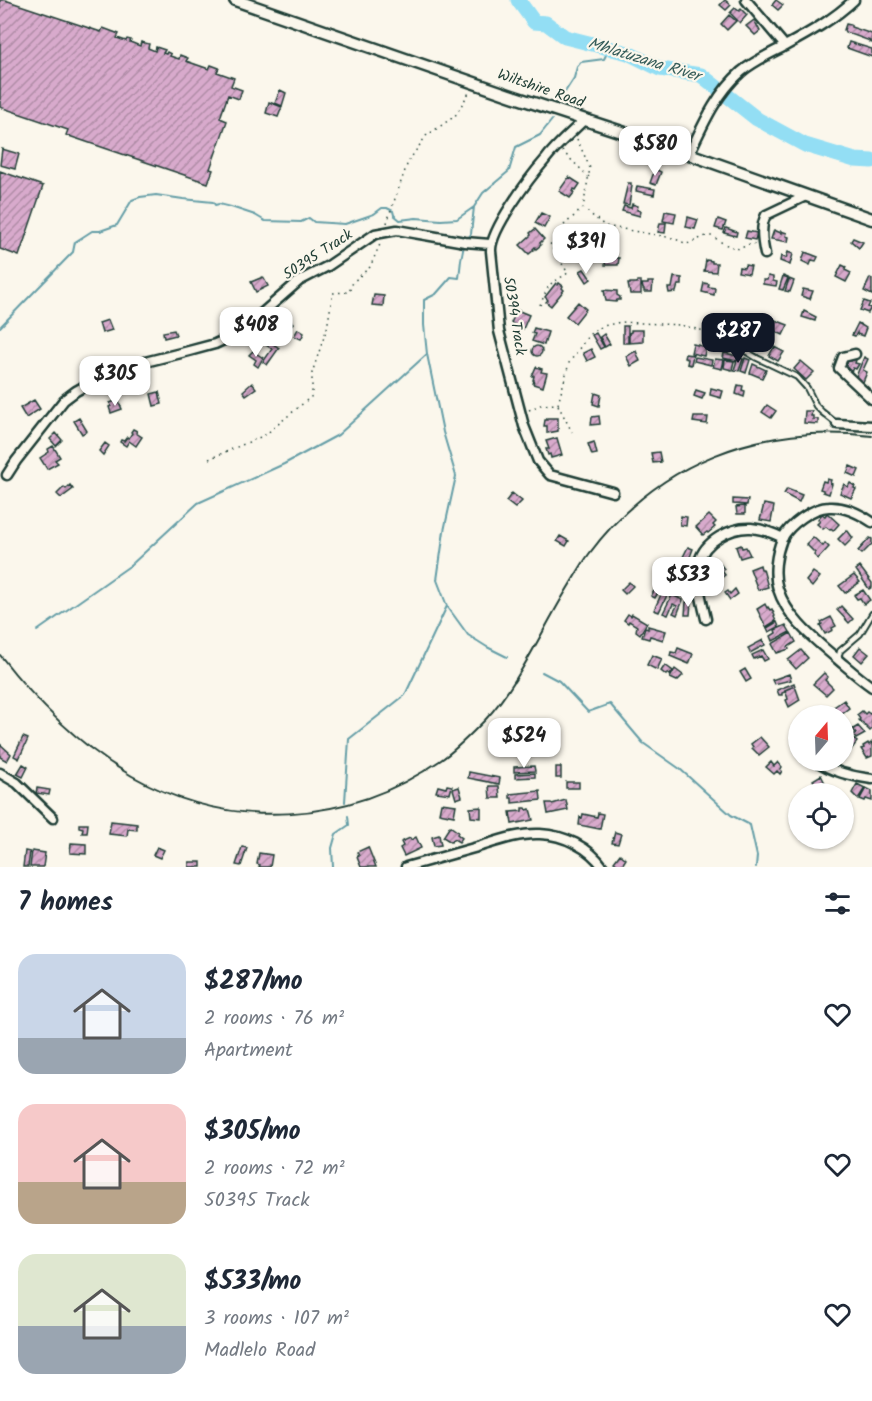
<!DOCTYPE html>
<html lang="en">
<head>
<meta charset="utf-8">
<style>
  body { margin:0; font-family:Kalam,sans-serif; background:#f6f6f7; color:#1f2937; height:100vh; display:flex; flex-direction:column; font-size:22px; white-space:nowrap }
  * { box-sizing:border-box; margin:0 }
  p { font-size:20px; color:#747a83 }
  .icon { flex:none; width:33px; height:33px; fill:none; stroke:currentColor; stroke-width:2; stroke-linecap:round; stroke-linejoin:round }
  .map { position:relative; height:867px; overflow:hidden }
  .side { display:flex; flex-direction:column; background:#fff; flex:1 }
  .side>* { flex:none }
  .needle { width:39px; rotate:19deg }
  .tools { position:absolute; left:788px; top:705px; display:grid; gap:12px }
  .tools a { display:grid; place-items:center; width:66px; height:66px; border-radius:50%; background:#fff; box-shadow:0 2px 4px #0004; font-size:30px }
  .price { position:absolute; translate:-50% -51px; padding:0 14px; border-radius:12px; background:#fff; color:#222; font-size:20px; line-height:39px; filter:drop-shadow(0 2px 3px #0008) }
  .price::after { content:''; position:absolute; left:50%; top:36px; width:18px; height:14px; margin-left:-9px; background:inherit; clip-path:polygon(0 0,100% 0,50% 100%) }
  .price.selected { background:#111827; color:#fff }
  ul { padding:0; list-style:none }
  li { display:flex; align-items:center; gap:18px; height:150px; padding:0 18px }
  li span { display:grid; place-items:center; flex:none; width:168px; height:120px; border-radius:18px; color:#555 }
  li>.icon { margin-inline-start:auto }
  span .icon { width:72px; height:72px; fill:#fffc; stroke-width:1 }
  li b { font-size:26px }
  h2 { display:flex; justify-content:space-between; align-items:center; height:72px; padding:0 18px; font-size:26px }
  .map>svg:first-child { display:block }
  .lines { fill:none; stroke-linecap:round; stroke-linejoin:round }
  .stream { stroke:#659ea7; stroke-width:2 }
  .river { stroke:#93def4; stroke-width:15 }
  .building { fill:url(#building-hatch); stroke:#1f3d34; stroke-width:1.5 }
  .service-casing { stroke:#1f3d34; stroke-width:8 }
  .minor-casing { stroke:#1f3d34; stroke-width:13 }
  .tertiary-casing { stroke:#1f3d34; stroke-width:15 }
  .path { stroke:#1f3d34; stroke-width:1.5; stroke-dasharray:1.5 4.5; stroke-linecap:butt }
  .service { stroke:#fbf7ec; stroke-width:4 }
  .minor { stroke:#fbf7ec; stroke-width:8 }
  .tertiary { stroke:#fbf7ec; stroke-width:10 }
  .rail { stroke:#1f3d34; stroke-width:2 }
  .labels { text-anchor:middle; dominant-baseline:central; stroke-width:4.5; stroke-linejoin:round; paint-order:stroke }
  .street-label { font-size:15px; fill:#1f3d34; stroke:#fbf7ec }
  .water-label { font-size:16px; font-style:italic; fill:#365d5a; stroke:#fbf7ec }
</style>
</head>
<body>
<div class="map">
<svg width="872" height="867" viewBox="0 0 872 867">
  <defs>
    <pattern id="building-hatch" width="6" height="6" patternUnits="userSpaceOnUse" patternTransform="scale(1.5)"><rect width="6" height="6" fill="#d8aacc"/><path d="M-1 1l2-2M0 6l6-6M5 7l2-2" fill="none" stroke="#af8ca6"/></pattern>
  </defs>
  <rect width="100%" height="100%" fill="#fbf7ec"/>
  <filter id="ink" filterUnits="userSpaceOnUse"><feTurbulence type="fractalNoise" baseFrequency=".0167" numOctaves="2"/><feDisplacementMap in="SourceGraphic" scale="12" xChannelSelector="R" yChannelSelector="G"/><feConvolveMatrix kernelMatrix="1 2 1 2 8 2 1 2 1" color-interpolation-filters="sRGB"/></filter>
  <g filter="url(#ink)">
    <g class="lines">
      <path class="stream" d="M562 102 563 95 574 78 577 67 581 62 604 59 609 49
        M467 240 471 234 474 207 483 193 509 171 516 147 540 135 552 120
        M0 327 73 252 75 242 92 231H100L117 225 132 200 140 197 156 195 183 199 213 202 215 205 219 204 231 207 255 215 265 221 301 222 309 218 314 222 345 224 374 214 382 208H387L393 211 394 215 400 220 416 218 441 220 457 219 474 207
        M447 606 468 635 487 647 507 657
        M37 631 131 565 198 503 284 464 338 435 427 354
        M542 672 559 681 588 712 610 704 643 743 680 769 731 815 750 825 757 856 756 867
        M345 802 349 739 405 695 447 606 437 580 444 531 456 476 443 432 427 354 424 325V300L436 294 451 277 459 278 461 260 464 245
        M333 867 332 848 336 834 349 825 348 816"/>
      <path class="river" d="M518 0 534 22 546 23 565 37 628 53 660 69 701 75 757 119 805 145 855 160 872 161"/>
    </g>
    <path class="building" d="M0 0H5L101 32 103 28 119 34 117 38 126 41 127 39 131 40 130 42 140 46 141 42 149 44 148 48 155 51 156 47 165 50 163 53 166 54 167 52 171 54 170 56 179 59 180 55 188 58 186 61 209 69 211 65 219 68 217 72 234 78 231 86 242 90 239 99 228 95 220 118 227 121 210 169 213 170 208 183 66 135 68 130 0 107Z
      M725 0 731 5 726 10 720 5Z
      M776 0 783 5 778 10 772 5Z
      M735 8 739 11 741 9 747 15 740 23 730 13Z
      M729 15 736 21 727 30 721 24Z
      M754 20 760 31 755 35 746 26Z
      M846 24 851 25V27L872 34V43L869 42 870 41 845 32 844 30Z
      M849 42 872 49V57L847 48Z
      M280 90 286 93 282 106 275 103Z
      M269 102 282 107 278 117 266 113Z
      M2 149 19 154 15 169 0 165Z
      M655 169 661 172 656 185 650 183Z
      M0 171 43 186 19 256 0 249Z
      M569 177 580 184 576 190 574 189 573 192 574 193 570 198 559 191Z
      M628 183H631V185L632 186 629 205 623 204Z
      M637 186 655 189 654 195 636 191Z
      M632 204 638 206 637 210 641 211 640 216 622 211 624 206 631 208Z
      M665 211 676 213 674 223 663 221Z
      M541 213 550 217 544 228 535 223Z
      M688 217 698 220 695 229 686 227Z
      M718 219 726 222 723 230 715 228Z
      M660 223H666L665 233 658 232Z
      M726 228 737 232 736 236 724 233Z
      M535 229 544 239 540 243 541 245 536 249 535 247 533 249 534 250 529 254 520 245 531 235 530 233Z
      M774 230 781 233V231L787 233 786 236 789 237 788 242 771 239Z
      M747 231 757 233 755 240 745 238Z
      M853 238 863 242 859 248 851 241Z
      M788 252 793 254 790 265 780 261 781 256 786 258Z
      M805 252 818 257 816 261 812 260 810 265 802 261Z
      M606 257 619 258 618 265H605Z
      M706 260 712 261V263H717L716 272 704 271Z
      M745 265 751 266 749 274 738 272 739 267 744 268Z
      M842 265 846 267 845 270 851 273 846 282 836 277Z
      M584 269 591 279 587 282 580 271Z
      M768 276 773 277V281L777 282 776 286 763 284V280H767Z
      M783 276 788 278 783 290 779 289Z
      M263 277 268 286 256 292 251 282Z
      M674 277 682 278V285H678L676 292 669 293 668 288H672Z
      M870 278 872 279V295L864 291Z
      M789 279 794 281 790 292 785 291Z
      M637 281H641V294H630L628 284H630V283H637Z
      M648 282H653L652 292H644V289H643L642 284H648Z
      M556 283 558 285 559 283 563 286 562 288 564 290 551 306 546 302 548 300 545 297Z
      M704 283 709 284 708 287 715 288 714 295 702 292Z
      M803 289 813 291 810 299 801 296Z
      M604 290 617 291V295L620 297V300H617L616 302 606 301Z
      M374 295 384 296 383 306 372 305Z
      M864 301 870 303 868 307 871 308 868 313 860 310Z
      M578 302 586 309 575 323 566 316Z
      M517 310 529 315 523 329 511 323Z
      M804 311 816 317 815 321 802 317Z
      M284 315 293 323 285 333 280 329 282 326 277 323Z
      M108 320 112 330 102 333 99 323Z
      M775 320 788 325 783 335 771 329Z
      M858 323 866 328 863 336 857 334V333L855 336 852 335Z
      M623 326H628V343H623Z
      M534 328 548 332 544 345 532 341 535 334 532 333Z
      M298 329 304 333 301 339 294 336Z
      M174 330 176 335 164 338 163 332Z
      M631 330H643V342L629 343V333L631 332Z
      M596 333 604 347 600 349 592 335Z
      M604 334 610 344 605 347 600 337Z
      M266 339 279 348 267 365 263 362 272 349 263 343Z
      M719 343 730 346 728 353 717 351Z
      M693 344 706 347 704 356 691 353Z
      M532 351a5 5 0 1 1 10 0a5 5 0 1 1-10 0Z
      M774 347 784 352 778 361 769 356Z
      M591 349 595 357 587 361 583 353Z
      M253 351 263 358 258 367 254 364 256 360 249 355Z
      M636 351 640 361 631 366 626 356Z
      M724 353 738 356 737 361 723 358Z
      M685 354 693 355 691 365 687 364 688 359 684 358Z
      M695 357 712 360 711 365 694 361Z
      M738 357 743 359 739 371 734 370Z
      M864 357 868 359 863 370 867 372 863 382 855 379Z
      M745 358 750 360 746 373 741 371Z
      M852 358 856 360 855 363 859 364 856 369 853 368 851 372 844 369 848 360 851 361Z
      M715 359 724 360 722 369 713 367Z
      M725 360 734 361 732 370 724 368Z
      M801 361 814 372 806 380 794 369Z
      M753 364 766 370 762 378 750 373Z
      M536 367 542 369 541 372 547 373 543 387 533 384 534 380H533L534 376H532Z
      M252 383 256 388 246 395 243 391Z
      M738 385 743 386 742 390 745 391 744 397 736 394Z
      M711 388 723 391 721 398 710 395Z
      M696 390 705 393 702 399 694 396Z
      M159 392 162 404 154 406 151 394Z
      M595 393 601 395 599 406 593 404Z
      M34 400 40 409 26 418 20 408Z
      M118 400 122 409 111 413 109 407 111 406 110 403Z
      M767 405 776 411 771 418 762 412Z
      M805 411H812L811 416H813V419H818V424L804 423Z
      M599 416 600 424 591 425 592 417Z
      M694 417H708L707 424 693 422Z
      M79 418 87 431 82 434 74 421Z
      M547 418H558V431L547 433V426H544L545 420H547Z
      M133 429 137 431 136 433 142 437 136 446 129 441 126 446 120 442 121 440 124 441 127 437 129 438 132 433 131 432Z
      M56 433 62 440 56 446 50 439Z
      M557 438 562 455 551 458 550 454 548 455 546 449H549L546 441Z
      M594 442 597 454 592 455 588 444Z
      M105 443 109 446 103 455 99 451Z
      M53 446 60 457 55 460 58 463 47 469 40 458 49 452 48 449Z
      M659 452 661 462 653 463 651 453Z
      M850 466 859 470 856 477 847 473Z
      M827 479 831 480 830 483 832 484 829 494 823 492V490L820 489 823 481 826 482Z
      M850 483 855 486 854 488 856 489 851 498 840 493 844 484 848 487Z
      M70 485 73 489 61 498 57 494 64 487 66 489Z
      M787 489 802 495 799 502 784 494Z
      M512 493 522 501 515 508 506 501Z
      M733 499 748 500 747 505 733 504Z
      M764 504 774 506 771 522 760 520Z
      M745 506V514H737L736 507Z
      M827 513 839 524 833 531 831 529 830 530 826 527 823 529 817 524 820 521 818 519 822 514 825 516Z
      M709 515 716 522 713 525 715 527 708 533 707 532 703 535 696 527Z
      M681 516 687 517 686 526 680 525Z
      M847 530 853 538 845 546 838 539Z
      M560 536 569 541 566 546 557 541Z
      M813 537 823 546 825 543 829 547 818 559 814 555 815 553 806 544Z
      M870 538 872 539V544L862 554 858 551Z
      M741 545 742 548 746 547 750 555 740 558 736 547Z
      M688 547 693 549 688 562 682 559Z
      M721 565 724 569 722 571 725 575 719 580 711 571 716 566 718 568Z
      M760 565 761 569H763L768 587 758 590 750 569Z
      M860 567 872 583V587L869 589 856 570Z
      M679 572 688 575 687 579H688L683 591 673 587Z
      M813 572 820 577 812 587 806 581Z
      M854 575 860 582 845 593 839 586Z
      M629 582 633 586 625 594 621 590Z
      M658 584 662 586 655 598 651 596Z
      M664 588 669 591 659 612 654 610Z
      M735 589 738 594 730 600 725 593 728 591 730 594Z
      M863 590 870 600 864 604 860 598 857 599 854 595Z
      M672 595 683 600 677 615 673 613 677 606 673 604 668 615 663 613Z
      M686 602H691L690 615H685Z
      M765 604 767 608 768 607 770 610 772 609 775 616 774 617 776 621 766 627 757 609Z
      M841 606 853 619 849 623 837 610Z
      M628 614 631 616 632 614 647 623 640 634 636 631 637 626 629 621 628 623 624 620Z
      M831 617 836 626 832 628 833 630 825 634 820 625 822 624 821 622Z
      M777 622 779 627 769 632 767 628Z
      M786 625 790 632 773 641 771 636 776 633 775 630Z
      M648 626 666 631 663 640 650 636 649 639 642 637 645 628 648 629Z
      M791 633 796 642 788 647 789 649 777 653 772 644Z
      M763 640 765 645 750 653 748 648Z
      M860 647 869 654 862 662 854 655Z
      M678 648 693 654 689 664 670 656 671 652 676 653Z
      M763 650 768 659 764 661 761 656 754 659 752 655Z
      M801 650 808 658 796 669 788 660Z
      M652 655 662 659 657 670 647 665Z
      M665 665 673 671 670 675 667 673 666 675 661 671Z
      M675 669 683 675 677 681 670 678Z
      M745 669 751 679 746 682 740 672Z
      M824 673 828 677 825 680 833 688 826 695 813 684Z
      M789 674 791 680 774 684 772 680Z
      M794 683 795 686 785 690V692L782 693V695H779L777 690Z
      M795 686 800 700 789 707 786 700 788 699 785 690Z
      M844 700 849 708 838 716H836L831 709Z
      M862 711 865 714 867 712 870 714 872 712V729L870 731 859 720 860 719 857 715Z
      M858 726 865 734 856 739 853 735 856 733 853 729Z
      M845 733 857 742 850 751 847 748 845 750 843 748V734Z
      M23 737 28 739 19 759 14 756Z
      M760 737 769 747 759 755 752 748 753 747 751 744Z
      M872 742V756L867 758 861 749 864 748 863 746 868 743 869 745Z
      M0 744 11 754 7 761 0 757Z
      M771 762 774 766 778 762 782 767 780 769 782 771 780 774 777 771 774 774 766 767Z
      M23 764 28 767 23 777 17 774Z
      M534 766 535 771 514 772V767Z
      M556 767H561V778H556Z
      M469 772 500 778 499 784 468 778Z
      M535 773V777L515 778V774Z
      M821 775 825 783 818 788 813 780Z
      M566 782H579V788H566Z
      M857 784 865 788 858 799 852 793Z
      M447 785 452 786 450 794 436 792 438 786 446 788Z
      M489 786H499L500 798H490Z
      M459 787 462 797 456 799 453 789Z
      M37 788 50 790 49 795 36 793Z
      M866 788 872 791V801L866 799 865 801 860 799Z
      M540 791 541 800 512 803V798H510V794Z
      M566 800 568 810 548 814 546 803H551L552 804Z
      M441 803 456 805 454 816 439 813Z
      M481 807V818L471 817 470 808Z
      M522 808H526L527 810 530 809 533 820 512 824 510 812 522 811Z
      M598 813 603 814 600 829 579 825 580 817 582 818 583 814 597 817Z
      M111 821 137 824V830L128 829 127 836 109 834Z
      M79 824H88L87 833H82L83 828 79 827Z
      M450 826 458 832 457 834 462 838 459 842 454 839 451 842 443 837Z
      M615 832 621 834 618 844 612 843Z
      M439 835 441 845 434 846 432 837Z
      M416 837 421 848 404 856 400 848 403 846 401 842 410 838 411 840Z
      M71 843 86 844V854L70 853Z
      M157 847 164 850 160 858 153 855Z
      M242 847 247 848 241 866 236 865Z
      M368 847 376 867H361L357 857 359 856 357 852Z
      M25 851 30 852 28 867H23Z
      M32 851 45 853 43 867H30Z
      M259 853 272 855 270 867H259L260 865 257 864Z
      M620 854 626 859 621 867 614 862Z
      M189 862H201V867H189Z"/>
    <g class="lines">
      <defs>
        <path id="service" d="M732 343 757 358 797 377 807 388 816 406 822 412 836 423
          M838 659 840 651 860 634 872 614"/>
        <path id="minor" d="M746 0 785 46
          M584 120C571 133 556 145 545 160 530 177 490 230 491 251L499 331 524 426 538 461 550 475 613 492
          M689 154C703 125 716 94 741 72 754 61 770 54 785 46 809 33 834 19 854 0
          M765 254C762 241 760 226 766 215L806 196
          M855 354 843 357 839 368 872 399
          M837 424 872 426
          M7 475 16 461 64 400 76 391 103 376 129 366 189 351 215 344 230 337 252 322 299 281 328 266 375 234 397 230 465 242 490 244
          M872 522C859 513 845 506 829 507 813 507 789 525 782 539 776 554 773 574 778 589 787 618 814 639 836 658 848 668 859 678 872 687
          M706 619C702 601 696 581 699 562 704 541 731 527 751 528 762 529 773 533 783 538
          M815 760C832 772 851 776 872 779
          M0 773 17 783 53 818
          M406 867C431 860 456 853 481 846 500 840 520 833 540 834 564 835 589 847 603 867"/>
        <path id="tertiary" d="M235 0 509 95 689 154 872 219"/>
      </defs>
      <use href="#service" class="service-casing"/>
      <use href="#minor" class="minor-casing"/>
      <use href="#tertiary" class="tertiary-casing"/>
      <path class="path" d="M577 139 590 168 583 208 605 226 673 238 687 244 706 236H712L724 244 739 249 752 243 755 244
        M562 151 589 177
        M387 223 391 210 408 162 426 136 455 116 470 91
        M540 305 549 285 568 273 550 245 563 226 582 209
        M558 405 572 432
        M529 410 540 405 558 404 569 363 588 336 592 332 603 326 621 322 680 325 709 332 727 340
        M209 459 265 435 312 396V373L327 328 333 293 349 292 353 282 370 267 381 242"/>
      <use href="#service" class="service"/>
      <use href="#minor" class="minor"/>
      <use href="#tertiary" class="tertiary"/>
      <path class="rail" d="M0 655C37 703 79 746 132 776 231 832 348 825 441 760 457 749 471 734 485 720 518 685 541 632 566 591 574 578 581 565 589 554 657 462 760 423 872 436"/>
    </g>
  </g>
  <g class="labels">
    <g class="street-label">
      <text transform="translate(541 89) rotate(19)">Wiltshire Road</text>
      <text transform="translate(318 255) rotate(-33)">50395 Track</text>
      <text transform="translate(514 316) rotate(81)">50394 Track</text>
    </g>
    <g class="water-label">
      <text transform="translate(644 60) rotate(17)">Mhlatuzana River</text>
    </g>
  </g>
</svg>
<div class="tools">
<a><svg class="needle" viewBox="-14 -14 28 28"><path d="M0-13l5 13h-10z" fill="#e53935"/><path d="M0 13l5-13h-10z" fill="#747a83"/></svg></a>
<a><svg class="icon" aria-label="locate" viewBox="0 0 24 24"><circle cx="12" cy="12" r="6"/><path d="M12 2v4M12 18v4M2 12h4M18 12h4"/></svg></a>
</div>
<b class="price" style="left:655px;top:177px">$580</b>
<b class="price" style="left:586px;top:275px">$391</b>
<b class="price" style="left:256px;top:358px">$408</b>
<b class="price selected" style="left:738px;top:364px">$287</b>
<b class="price" style="left:115px;top:407px">$305</b>
<b class="price" style="left:688px;top:608px">$533</b>
<b class="price" style="left:524px;top:769px">$524</b>
</div>
<section class="side">
<h2>7 homes<svg class="icon" aria-label="filters" viewBox="0 0 24 24"><path d="M4 7h16M4 17h16"/><circle cx="9" cy="7" r="2"/><circle cx="15" cy="17" r="2"/></svg></h2>
<ul>
<li><span style="background:linear-gradient(#c9d6e8 70%,#9aa5b1 0)"><svg class="icon" aria-label="home" viewBox="0 0 24 24"><path d="M3 11l9-7 9 7M6 9v11h12V9"/></svg></span><div><b>$287/mo</b><p>2 rooms · 76 m²</p><p>Apartment</p></div><svg class="icon" aria-label="heart" viewBox="0 0 24 24"><path d="M12 20l-8-8c-3-5 5-10 8-4 3-6 11-1 8 4z"/></svg></li>
<li><span style="background:linear-gradient(#f6c9c9 65%,#b9a48a 0)"><svg class="icon" aria-label="home" viewBox="0 0 24 24"><path d="M3 11l9-7 9 7M6 9v11h12V9"/></svg></span><div><b>$305/mo</b><p>2 rooms · 72 m²</p><p>50395 Track</p></div><svg class="icon" aria-label="heart" viewBox="0 0 24 24"><path d="M12 20l-8-8c-3-5 5-10 8-4 3-6 11-1 8 4z"/></svg></li>
<li><span style="background:linear-gradient(#dfe7d0 60%,#9aa5b1 0)"><svg class="icon" aria-label="home" viewBox="0 0 24 24"><path d="M3 11l9-7 9 7M6 9v11h12V9"/></svg></span><div><b>$533/mo</b><p>3 rooms · 107 m²</p><p>Madlelo Road</p></div><svg class="icon" aria-label="heart" viewBox="0 0 24 24"><path d="M12 20l-8-8c-3-5 5-10 8-4 3-6 11-1 8 4z"/></svg></li>
</ul>
</section>
</body>
</html>
